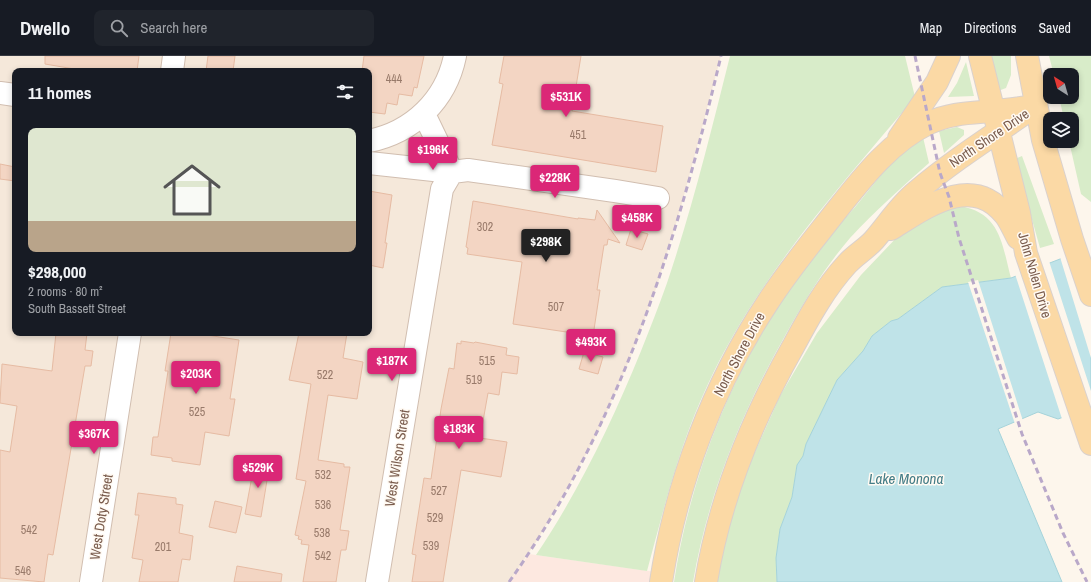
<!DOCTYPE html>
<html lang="en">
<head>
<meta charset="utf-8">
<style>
  body { margin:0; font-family:"Archivo Narrow",sans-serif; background:#20242c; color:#f1f3f6; height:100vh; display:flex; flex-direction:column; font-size:15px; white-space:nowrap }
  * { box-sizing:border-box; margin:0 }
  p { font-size:13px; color:#9ea1a6 }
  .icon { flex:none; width:22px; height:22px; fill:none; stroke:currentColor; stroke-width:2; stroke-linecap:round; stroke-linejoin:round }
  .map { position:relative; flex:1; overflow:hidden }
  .details { position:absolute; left:12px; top:12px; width:360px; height:268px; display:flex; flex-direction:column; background:#171b24; border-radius:8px; box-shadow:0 2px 6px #0003 }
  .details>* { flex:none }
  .needle { width:26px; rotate:323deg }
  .buttons { position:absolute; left:1043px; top:12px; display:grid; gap:8px }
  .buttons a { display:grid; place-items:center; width:36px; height:36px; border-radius:8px; background:#171b24; box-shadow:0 2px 6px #0003; font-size:20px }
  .price { position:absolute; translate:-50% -34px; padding:0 9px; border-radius:4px; background:#db2777; color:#fff; font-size:13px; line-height:26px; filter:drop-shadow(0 1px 2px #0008) }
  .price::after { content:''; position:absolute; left:50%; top:24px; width:12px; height:9px; margin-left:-6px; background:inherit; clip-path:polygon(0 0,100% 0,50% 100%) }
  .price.selected { background:#222; color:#fff }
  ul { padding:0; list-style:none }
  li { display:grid; align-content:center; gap:8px; height:212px; padding:0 16px }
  li span { display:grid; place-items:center; height:124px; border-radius:8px; color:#555 }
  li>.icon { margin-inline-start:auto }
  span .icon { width:72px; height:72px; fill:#fffc; stroke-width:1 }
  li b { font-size:17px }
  h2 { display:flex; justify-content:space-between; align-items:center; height:48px; padding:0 16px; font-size:17px }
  header { display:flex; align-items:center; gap:24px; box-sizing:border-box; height:56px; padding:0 20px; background:#171b24; border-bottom:1px solid #363941 }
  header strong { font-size:19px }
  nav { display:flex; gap:22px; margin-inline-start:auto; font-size:14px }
  .search { width:280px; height:36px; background:#20242c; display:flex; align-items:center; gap:10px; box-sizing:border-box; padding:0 14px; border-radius:8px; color:#9ea1a6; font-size:15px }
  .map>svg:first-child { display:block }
  .residential { fill:#f5e8da; fill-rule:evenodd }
  .commercial { fill:#fde8e0 }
  .green { fill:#d8ecc9 }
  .water { fill:#bfe3e8; stroke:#a5d3da }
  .pier { fill:#fdf6ec }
  .building { fill:#f3d5c3; stroke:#e6bba3 }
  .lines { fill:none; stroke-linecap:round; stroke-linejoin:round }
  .minor-casing { stroke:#d1beb0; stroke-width:24 }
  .major-casing { stroke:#dad1cd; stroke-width:24 }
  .minor { stroke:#fff; stroke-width:22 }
  .major { stroke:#fbd9a5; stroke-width:22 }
  .rail { stroke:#b9a8c9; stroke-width:3; stroke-dasharray:6 4; stroke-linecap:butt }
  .labels { text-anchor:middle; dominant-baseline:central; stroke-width:3; stroke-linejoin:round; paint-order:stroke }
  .number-label { font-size:12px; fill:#987a6a }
  .street-label { font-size:14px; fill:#7a5c4d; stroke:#fffaf3 }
  .water-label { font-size:15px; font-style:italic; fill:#437c86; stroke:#fffaf3 }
</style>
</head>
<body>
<header>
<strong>Dwello</strong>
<div class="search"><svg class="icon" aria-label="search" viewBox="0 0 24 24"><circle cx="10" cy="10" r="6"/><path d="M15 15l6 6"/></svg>Search here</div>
<nav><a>Map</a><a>Directions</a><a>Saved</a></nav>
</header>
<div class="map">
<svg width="1091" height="526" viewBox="0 0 1091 526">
  <rect width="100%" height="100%" fill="#fdf6ec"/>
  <path class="residential" d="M0 0H721L681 151 657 230 631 300 599 374 571 426 538 483 509 526H0ZM15 15H369V277H15Z"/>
  <path class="commercial" d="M529 498 663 517 661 526H509Z"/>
  <path class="green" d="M730 0H905L915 41C839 132 758 220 708 328 680 387 664 452 647 515L536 499C579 435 612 366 641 295 650 272 659 250 667 227 692 153 711 76 730 0Z
    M990 0H1011V19L1006 32 998 35Z
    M1049 0H1091V146L1081 138 1069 85H1072V63H1064L1059 41H1072V19H1054Z
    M966 6 974 40 948 41 957 27Z
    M957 71 964 74V79L944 97 939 75Z
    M923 81 929 107C902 131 875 155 850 182 825 211 805 244 786 278 742 355 708 438 693 526H674C691 415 735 307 802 215 819 193 837 171 856 150 876 126 896 97 923 81Z
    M1022 100 1054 188 1040 192 1015 103Z
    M960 150C1001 157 1002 189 1011 222L942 231 898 263 891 265 872 280 863 295 837 324 806 388 803 400 797 409 792 441 780 473 776 502 777 526H716L728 472 750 407 780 340 817 277 861 219 900 178 932 156Z"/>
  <path class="water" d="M1091 191V351L1058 363 1038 356 998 373 1062 526H777L776 502 780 473 792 441 797 409 803 400 806 388 837 324 863 295 872 280 891 265 898 263 942 231 1011 222Z"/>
  <path class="pier" d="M1091 189V302L1060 201Z
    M1049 205 1091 335V353L1062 363 1015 218Z
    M978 224 1023 365 1015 368 968 226Z"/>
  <path class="building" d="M45 0H139L137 15H86L45 8Z
    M208 0H235L233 15H206Z
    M364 0H424L417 32 414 31 412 40 399 38 397 49 387 47 385 58 369 56V15H362Z
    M504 0H581L572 55 663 70 656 116 492 89 503 28 499 27Z
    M0 108 15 111V125L0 123Z
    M369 135 392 139 385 187H387L383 212 369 209Z
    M473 145 578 163V162L595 164 597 154 620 187 608 183 607 189H604L597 234H600L593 280 513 268 522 206 467 198 468 192 466 191Z
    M631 173 648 178 642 194 626 189Z
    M56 277H87L85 294 93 295 91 310H85L53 499 48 498 44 526 0 522V394L10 396 17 350 0 347 2 308 52 315Z
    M171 277H194L239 284 230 343H235L229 380 205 376 200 409 172 405V402L151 399 153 381H158L168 315H165Z
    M299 277H347L343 302 363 306 357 343 328 339 318 404 344 408V411H350L340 474 349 475 346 494H341L336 526H303L309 489 301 488 302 484 298 483 299 480 295 479 306 425 296 423 311 328 289 324Z
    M461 285 474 287 475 286 507 292 506 299 519 301 517 318 502 316 499 339 488 337 480 382 507 386 501 421 461 414 443 526H412L416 499 412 498 424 422 431 423 441 353 449 312 454 313 457 287 461 288Z
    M584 296 603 301 598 318 579 313Z
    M255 404 270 406 261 461 245 458Z
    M138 437 176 442V448L183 449 179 477 193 480 190 504 182 503 178 526H139L143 504 132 502 139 459H135Z
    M215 445 242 451 236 477 209 471Z
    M237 510 282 518 281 526H234Z"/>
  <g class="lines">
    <defs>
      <path id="minor" d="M172 15 174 0
        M0 37 15 39
        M424 58 452 116
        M369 85C413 76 446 44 455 0
        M369 107 452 116 468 114 615 135 658 142
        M91 526 130 277
        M377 526 442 133 452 116"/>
      <path id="major" d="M980 0 1019 157 1026 197 1091 388
        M1027 0 1043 84 1072 183 1091 239
        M899 82 937 26 949 0
        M891 173C925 152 972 116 1006 160 1011 167 1014 175 1018 182
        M661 526C676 428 713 329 768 246 788 215 811 187 833 159 860 125 889 86 929 67 950 57 971 57 993 55 1008 54 1022 52 1036 50
        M706 526C720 441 752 363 794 289 809 261 825 232 847 208 855 199 866 193 874 184 888 168 899 150 916 136 952 105 992 80 1031 53"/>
    </defs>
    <use href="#minor" class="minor-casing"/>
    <use href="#major" class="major-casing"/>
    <use href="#minor" class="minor"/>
    <use href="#major" class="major"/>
    <path class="rail" d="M915 0 940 117 949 141 959 182 1022 378 1063 477 1087 526
      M509 526C621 369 677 185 721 0"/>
  </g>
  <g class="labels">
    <g class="number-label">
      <text x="394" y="23">444</text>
      <text x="578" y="79">451</text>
      <text x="485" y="171">302</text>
      <text x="556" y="251">507</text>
      <text x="487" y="305">515</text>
      <text x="325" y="319">522</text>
      <text x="474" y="324">519</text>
      <text x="197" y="356">525</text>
      <text x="323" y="419">532</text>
      <text x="439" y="435">527</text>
      <text x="323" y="449">536</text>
      <text x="435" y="462">529</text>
      <text x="29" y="474">542</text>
      <text x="322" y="477">538</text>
      <text x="431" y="490">539</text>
      <text x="163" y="491">201</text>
      <text x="323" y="500">542</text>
      <text x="23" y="515">546</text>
    </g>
    <g class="street-label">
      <text transform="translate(989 82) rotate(-34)">North Shore Drive</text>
      <text transform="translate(1035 219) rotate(74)">John Nolen Drive</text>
      <text transform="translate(739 298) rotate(-62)">North Shore Drive</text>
      <text transform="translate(397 402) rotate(-81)">West Wilson Street</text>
      <text transform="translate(101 461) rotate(-81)">West Doty Street</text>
    </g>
    <g class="water-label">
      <text x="906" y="422">Lake Monona</text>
    </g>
  </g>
</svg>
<div class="buttons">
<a><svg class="needle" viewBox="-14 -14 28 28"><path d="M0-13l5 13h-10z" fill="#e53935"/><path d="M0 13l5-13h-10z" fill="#9ea1a6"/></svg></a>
<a><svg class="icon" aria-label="layers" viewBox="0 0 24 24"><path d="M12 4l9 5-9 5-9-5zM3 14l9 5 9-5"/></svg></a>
</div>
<b class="price" style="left:566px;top:62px">$531K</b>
<b class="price" style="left:433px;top:115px">$196K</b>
<b class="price" style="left:555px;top:143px">$228K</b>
<b class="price" style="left:637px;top:183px">$458K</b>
<b class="price selected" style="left:546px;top:207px">$298K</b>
<b class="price" style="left:591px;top:307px">$493K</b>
<b class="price" style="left:392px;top:326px">$187K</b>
<b class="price" style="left:196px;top:339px">$203K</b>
<b class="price" style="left:459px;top:394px">$183K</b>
<b class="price" style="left:94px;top:399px">$367K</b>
<b class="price" style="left:258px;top:433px">$529K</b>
<section class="details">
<h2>11 homes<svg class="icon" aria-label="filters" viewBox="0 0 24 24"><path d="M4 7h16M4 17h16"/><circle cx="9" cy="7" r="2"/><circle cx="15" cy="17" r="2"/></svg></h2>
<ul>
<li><span style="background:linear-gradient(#dfe7d0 75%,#b9a48a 0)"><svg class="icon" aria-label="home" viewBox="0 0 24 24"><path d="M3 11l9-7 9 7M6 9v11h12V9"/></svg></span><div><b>$298,000</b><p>2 rooms · 80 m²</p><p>South Bassett Street</p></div></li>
</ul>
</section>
</div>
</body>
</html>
